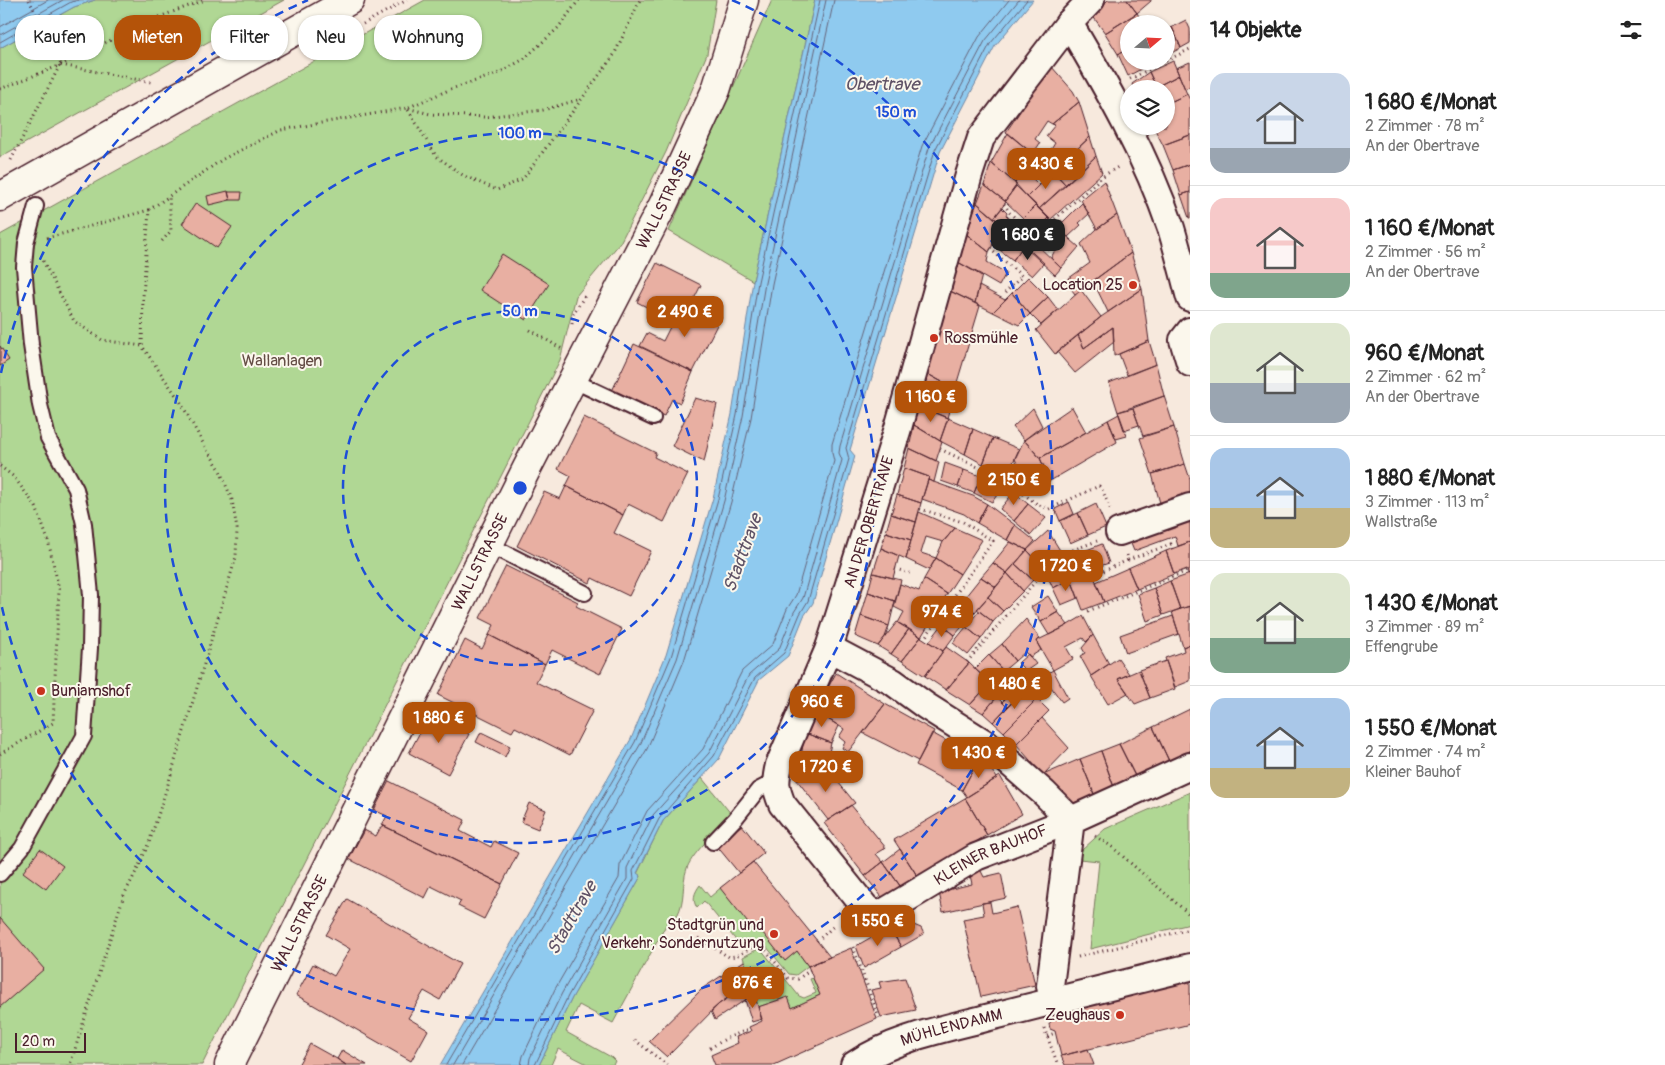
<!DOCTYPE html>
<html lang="de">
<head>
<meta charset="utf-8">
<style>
  body { margin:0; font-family:Pangolin,sans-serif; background:#f2f2f2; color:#222; height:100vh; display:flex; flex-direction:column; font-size:19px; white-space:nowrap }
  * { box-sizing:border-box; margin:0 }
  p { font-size:16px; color:#767676 }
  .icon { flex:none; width:28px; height:28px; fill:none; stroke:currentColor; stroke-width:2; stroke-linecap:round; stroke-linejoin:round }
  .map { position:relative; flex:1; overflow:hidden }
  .drawer { display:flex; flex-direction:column; background:#fff; width:475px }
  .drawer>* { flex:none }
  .hud { position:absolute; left:15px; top:15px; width:475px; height:45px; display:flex; gap:10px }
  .needle { width:32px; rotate:71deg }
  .fabs { position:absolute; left:1120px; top:15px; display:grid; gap:10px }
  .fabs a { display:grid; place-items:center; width:55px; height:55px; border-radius:50%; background:#fff; box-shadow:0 1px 4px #0004; font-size:25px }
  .scale { position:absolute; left:15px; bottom:12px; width:71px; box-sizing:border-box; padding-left:5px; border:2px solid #4a1f2b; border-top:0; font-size:14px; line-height:18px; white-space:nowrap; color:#4a1f2b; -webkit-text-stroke:4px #fbf7ec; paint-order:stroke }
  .price { position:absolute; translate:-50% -42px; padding:0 11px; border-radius:10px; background:#b45309; color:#fff; font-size:16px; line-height:32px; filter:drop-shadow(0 1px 2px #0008) }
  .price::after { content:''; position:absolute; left:50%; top:30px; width:15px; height:11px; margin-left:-8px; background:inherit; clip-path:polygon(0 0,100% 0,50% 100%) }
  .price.selected { background:#222; color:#fff }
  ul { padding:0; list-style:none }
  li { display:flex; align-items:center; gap:15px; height:125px; padding:0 20px }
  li+li { border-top:1px solid #e0e0e0 }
  li span { display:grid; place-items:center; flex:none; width:140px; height:100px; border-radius:15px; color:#555 }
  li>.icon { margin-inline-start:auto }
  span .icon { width:60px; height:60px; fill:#fffc; stroke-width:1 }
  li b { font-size:21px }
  h2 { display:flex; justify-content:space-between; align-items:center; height:60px; padding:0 20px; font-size:21px }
  .tag { padding:0 18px; border-radius:20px; background:#fff; box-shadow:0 1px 4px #0004; font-size:18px; line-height:45px }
  .tag.selected { background:#b45309; color:#fff }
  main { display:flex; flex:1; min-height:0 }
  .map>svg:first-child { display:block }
  .green { fill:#b0d794; stroke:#7d7b60 }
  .water { fill:#8fcaef; stroke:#7386a1 }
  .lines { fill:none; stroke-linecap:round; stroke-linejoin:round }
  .shore { stroke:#666379; stroke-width:1 }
  .building { fill:#e8afa2; stroke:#4a1f2b }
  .service-casing { stroke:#4a1f2b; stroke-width:18 }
  .minor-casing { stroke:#4a1f2b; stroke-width:30 }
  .secondary-casing { stroke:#4a1f2b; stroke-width:31 }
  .path { stroke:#4a1f2b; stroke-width:3; stroke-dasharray:1 4; stroke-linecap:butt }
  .service { stroke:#fbf7ec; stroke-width:14 }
  .minor { stroke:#fbf7ec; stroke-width:26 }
  .secondary { stroke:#fbf7ec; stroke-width:28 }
  .ring { fill:none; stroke:#1d4ed8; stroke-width:2.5; stroke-dasharray:9 6 }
  .poi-dot { fill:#c8321e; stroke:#fbf7ec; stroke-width:2 }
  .labels { text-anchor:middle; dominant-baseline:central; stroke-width:4; stroke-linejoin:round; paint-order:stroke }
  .street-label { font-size:16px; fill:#4a1f2b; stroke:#fbf7ec }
  .poi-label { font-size:16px; fill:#4a1f2b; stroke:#fbf7ec; text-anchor:end }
  .park-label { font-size:16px; fill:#644d45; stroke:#fbf7ec }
  .water-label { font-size:18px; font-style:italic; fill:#5f5266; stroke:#fbf7ec }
  .centre { fill:#1d4ed8; stroke:#fbf7ec; stroke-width:2.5 }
  .ring-label { font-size:15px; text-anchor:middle; font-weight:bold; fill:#1d4ed8; stroke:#fbf7ec; stroke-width:4; stroke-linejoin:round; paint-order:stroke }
</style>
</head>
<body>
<main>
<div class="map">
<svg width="1190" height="1065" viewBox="0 0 1190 1065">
  <rect width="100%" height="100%" fill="#f7e9dd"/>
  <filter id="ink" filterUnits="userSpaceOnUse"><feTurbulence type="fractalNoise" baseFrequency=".02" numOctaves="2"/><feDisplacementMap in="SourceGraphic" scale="10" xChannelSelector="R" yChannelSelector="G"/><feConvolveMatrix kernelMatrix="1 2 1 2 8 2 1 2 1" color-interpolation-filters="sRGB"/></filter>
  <g filter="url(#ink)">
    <path class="green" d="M95 0H284L0 157V48L74 7Z
      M425 0H716L707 54 666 152 620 243 576 296 560 360 202 1065H0V235Z
      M772 0H815L753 281 669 231Z
      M702 778 732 815C720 828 693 852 687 868 681 886 686 899 677 916L672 914 613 1023 579 1005 566 1032 611 1057 615 1061 613 1065H589L558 1049 551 1065H539L572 998 641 876 637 874 663 821Z
      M1190 792V924L1090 949 1099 861 1079 859 1082 850 1105 829Z
      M700 885 710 897 724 885 786 960 797 951 808 966 796 975 789 974 761 940 743 949 704 901 697 908C692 900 694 893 700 885Z
      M760 948 799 996 804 998 816 993 810 979 813 978 820 995 792 1008 787 997 758 1007 743 957Z"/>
    <path class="water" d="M0 0H95L74 7 0 48Z
      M815 0H1033L995 46 940 152 850 450 855 456 813 603 804 616 788 656 759 680 719 759 663 821 637 873 641 876 572 998 539 1065H440L631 739 666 655 713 498 732 414 753 281Z"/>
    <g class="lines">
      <path class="shore" d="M0 27 48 0
        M0 35 63 0
        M0 42 71 2 79 0
        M446 1065 635 742 671 657 718 499 737 415 758 282 820 0
        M453 1065 640 745 677 659 724 501 743 416 765 283 826 0
        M462 1065 647 749 684 661 731 502 751 418 772 284 834 0
        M521 1065 523 1056 555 989 619 878 620 865 647 811 703 749 742 671 773 644 787 609 796 595 834 461 832 453V444L922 146 979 37 1009 0
        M529 1065 530 1058 562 993 627 879V868L653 815 709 753 749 675 779 649 794 612 803 598 842 460 839 453 840 446 929 148 985 41 1019 0
        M535 1065 568 996 634 879 633 871 659 819 714 756 755 678 784 653 800 614 808 601 849 459 846 448 935 150 990 44 1027 0"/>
    </g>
    <path class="building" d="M1108 0H1127L1137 13 1105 33 1092 15Z
      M1127 0H1151V1L1137 13Z
      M1137 13 1144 24H1129V49L1118 54 1105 33Z
      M1186 20 1190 29V43L1181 48 1172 27Z
      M1172 27 1181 48 1169 54 1166 47V30Z
      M1129 49V61H1156L1128 76 1118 54Z
      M1173 61 1179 75 1156 87 1149 72Z
      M1190 62V86L1185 89 1176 68Z
      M1051 66 1073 91 1079 102 1052 124 1047 121 1035 139 1040 143 1033 154 1006 132Z
      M1149 72 1157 89H1134L1132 84Z
      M1179 75 1187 94 1166 104V89H1157L1156 87Z
      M1187 94 1190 100V135L1163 145 1153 126H1166V104Z
      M1079 102 1090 137 1053 171 1044 161 1055 143 1046 136 1055 125 1052 124Z
      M1008 133 1033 154 1015 183 991 163Z
      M1190 135V164L1173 170 1163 145Z
      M1090 137 1096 156 1066 185 1053 171Z
      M1096 156 1102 173 1050 220 1039 209Z
      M991 163 1015 183 1016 186 1005 201 984 185Z
      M1190 164V192L1181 195 1173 170Z
      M1024 170 1039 185 1027 197 1015 183Z
      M1053 171 1066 185 1039 209 1027 197Z
      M1104 181 1117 215 1097 229 1081 200Z
      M984 185 1006 202 994 218 977 203Z
      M1016 186 1036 205 1023 218 1005 201Z
      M228 191 230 200 209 205 207 196Z
      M228 192H242L241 200H230Z
      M1190 192V218H1189L1181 195Z
      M196 203 232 227 217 248 182 224Z
      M977 203 1003 225 989 252 965 233Z
      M1082 203 1089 214 1079 223 1081 225 1068 237 1055 225 1061 220 1063 222Z
      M1036 205 1049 218 1037 231 1023 218Z
      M1002 208 1007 213 1006 215 1061 268 1055 275 994 218Z
      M1117 215 1131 253 1075 294 1065 281 1090 263 1081 244 1097 229Z
      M1049 218 1062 232 1050 244 1037 231Z
      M1003 225 1024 245 1013 260 993 245Z
      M1062 232 1079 247 1061 268 1051 258 1055 250 1050 244Z
      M965 233 989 252 987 262 1006 273 999 286 956 261Z
      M1024 245 1044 263 1032 276 1013 260Z
      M1131 253 1142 289 1108 312 1093 281Z
      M502 254 549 284 526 320 480 290Z
      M956 261 982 275 975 303 948 290Z
      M657 263 701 285 681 325 637 302Z
      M1028 277 1048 297 1030 314 1012 293Z
      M979 286 1005 300 993 312 975 303Z
      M1142 289 1149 341 1114 356 1113 327 1084 348 1078 335 1101 317Z
      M948 290 980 306 955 389 924 372Z
      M1081 290 1101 317 1055 354 1036 330Z
      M1012 293 1030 314 1019 325 993 312Z
      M1048 297 1058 310 1041 325 1030 314Z
      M692 303 721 317 693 372 640 346 647 333 663 341 673 321 681 325Z
      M1113 327 1114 342 1075 373 1057 352 1078 335 1084 348Z
      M1149 341 1156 364 1127 375 1119 354Z
      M634 344 693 372 680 403 672 399 664 416 612 391Z
      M0 346 9 360 0 366Z
      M1156 364 1164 396 1118 412 1109 383Z
      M924 372 955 389 947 418 918 406Z
      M1164 396 1174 427 1143 436 1133 408Z
      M695 398 717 404 704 462 672 446Z
      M918 406 948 418 940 441 914 425Z
      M1072 407 1086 432 1040 458 1024 440Z
      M1033 408 1042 426 1024 440 1013 427Z
      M1133 408 1139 425 1124 430 1118 412Z
      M1119 414 1127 436 1116 439 1108 420Z
      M584 417 656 453 654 457 688 474 664 522 628 504 623 515 566 486 571 476 558 469Z
      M948 418 973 429 965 454 940 441Z
      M1108 420 1117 442 1050 481 1040 458Z
      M914 425 942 442 936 461 909 448Z
      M1174 427 1185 464 1152 474 1140 438Z
      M973 429 993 438 983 464 965 454Z
      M993 438 1019 449 1007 476 983 464Z
      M1024 440 1040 458 1050 481 1030 491 1015 459Z
      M909 448 939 462 934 482 928 480 929 477 904 468Z
      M945 463 964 470 958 487 941 481Z
      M1185 464 1190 479V503L1163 514 1152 474Z
      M904 468 929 477 921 503 897 495Z
      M964 470 981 476 974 493 958 487Z
      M981 476 1003 487 992 502 974 493Z
      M928 480 973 496 987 504 977 523 964 514 922 499Z
      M566 486 623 515 614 533 651 551 629 596 592 578 590 583 517 546 544 492 560 499Z
      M1014 492 1028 504 1014 521 1000 509Z
      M897 495 921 503 916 522 891 514Z
      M1069 502 1074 514 1060 521 1055 509Z
      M987 504 1015 525 1007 540 977 523Z
      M1028 504 1046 518 1031 535 1014 521Z
      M1096 504 1106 527 1088 535 1078 513Z
      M1190 510V542L1178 546 1175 536 1134 551 1127 534Z
      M919 512 955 528 943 542 926 537 921 553 936 558 929 570 906 559Z
      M1078 513 1088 535 1070 543 1060 521Z
      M891 514 916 522 911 540 886 532Z
      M1015 525 1035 541 1027 550 1007 540Z
      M955 528 982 540 960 574 936 558 943 542Z
      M1048 531 1061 552 1044 568 1027 550Z
      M886 532 911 540 906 559 881 548Z
      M1010 542 1027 550 1007 573 993 563Z
      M1190 542V574L1188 575 1187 569 1174 574 1166 551Z
      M1102 544 1109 563 1091 569 1084 551Z
      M881 548 899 556 893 578 873 573Z
      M1027 550 1044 568 1033 580 1015 564Z
      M1084 551 1091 569 1071 579 1063 559Z
      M1166 551 1174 574 1137 589 1128 568Z
      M936 558 960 574 947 594 924 579Z
      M1063 559 1071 579 1053 588 1046 573Z
      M993 563 1007 573 996 587 981 577Z
      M1015 564 1033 580 1023 591 1007 573Z
      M506 566 578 602 576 606 622 629 600 674 552 650 545 664 489 635 494 625 480 618Z
      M1128 568 1137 589 1104 602 1096 582Z
      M1091 569 1104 602 1083 610 1071 579Z
      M873 573 901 580 895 601 868 592Z
      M1007 573 1023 591 1003 611 988 597Z
      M1190 574V606L1180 609 1170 581Z
      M981 577 996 587 975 612 961 602Z
      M924 579 947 594 921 637 898 623 904 612 894 607 900 584 919 591Z
      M1071 579 1078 598 1061 605 1053 588Z
      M1170 581 1180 609 1163 615 1154 588Z
      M1154 588 1163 615 1147 621 1138 594Z
      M868 592 895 601 889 626 861 616Z
      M1048 596 1058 612 1041 622 1031 607Z
      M988 597 1003 611 993 622 977 609Z
      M961 602 975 612 955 635 942 625Z
      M1190 606V644L1183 647 1172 612Z
      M979 611 993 622 981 639 966 627Z
      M1058 612 1068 625 1049 635 1041 622Z
      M861 616 889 626 885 637 878 646 855 636Z
      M1083 616 1093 635 1086 642 1083 638 1066 647 1073 659 1053 670 1036 641 1061 629Z
      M1173 616 1179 634 1126 653 1120 635Z
      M1026 619 1040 639 1036 641 1041 650 1030 657 1025 652 1015 661 1002 644Z
      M897 622 909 629 891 654 878 646Z
      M942 625 955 635 943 651 929 642Z
      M966 627 981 639 968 655 953 643Z
      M909 629 921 637 902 661 891 654Z
      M489 635 545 664 536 682 593 710 570 755 515 727 512 732 438 695 465 640 482 649Z
      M1093 635 1109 664 1091 676 1080 656 1085 653 1082 648Z
      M921 637 943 651 925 676 902 661Z
      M1002 644 1015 661 1003 671 989 655Z
      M1190 644V681L1175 687 1165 658 1184 651 1183 647Z
      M946 647 969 663 946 690 925 676Z
      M1028 654 1036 664 1026 671 1018 663Z
      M989 655 1003 671 990 683 975 669Z
      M1118 658 1129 674 1118 679 1128 693 1108 704 1091 676Z
      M1166 661 1175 689 1150 698 1139 670Z
      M969 663 990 683 970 705 946 690Z
      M1053 670 1068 698 1062 702 1043 676Z
      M1139 670 1150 698 1135 704 1118 679Z
      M836 673 885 704 848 752 842 748 845 742 839 737 844 729 815 711Z
      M995 678 1003 686 994 696 997 697 983 713 970 705Z
      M1021 683 1026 689 1007 707 1002 702Z
      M1026 689 1037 699 1004 732 993 722Z
      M997 697 1007 707 993 722 983 713Z
      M1037 699 1049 711 1016 744 1004 732Z
      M885 704 934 731 918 761 863 733Z
      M1190 709V751L1169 761 1153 727Z
      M815 711 839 726 831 743 805 733Z
      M430 713 469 734 448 774 409 753Z
      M1042 718 1069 748 1043 775 1016 744Z
      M1153 727 1169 761 1137 780 1119 744Z
      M481 732 510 746 505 757 476 742Z
      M805 733 831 743 826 767 797 780Z
      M932 733 979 759 962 790 916 765Z
      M1119 744 1137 780 1115 790 1101 751Z
      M1101 751 1115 790 1096 799 1080 759Z
      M979 759 990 768 997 778 967 797 962 790Z
      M1080 759 1096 799 1077 806 1043 775Z
      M826 767 855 803 828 820 797 780Z
      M1000 776 1022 814 987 835 965 798Z
      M389 781 465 820 460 831 491 847 494 841 518 853 502 884 382 825 387 816 374 810Z
      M965 798 987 835 918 877 894 840Z
      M529 803 546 810 538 829 521 822Z
      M851 805 886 848 876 854 883 862 865 876 824 823Z
      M382 825 502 884 484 919 458 906 461 901 431 886 425 898 349 859 364 830 376 836Z
      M742 825 764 853 739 873 716 845Z
      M40 849 63 866 46 889 23 872Z
      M900 849 918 877 903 890 883 862Z
      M753 862 814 937 830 957 808 966 797 951 785 961 759 928 755 932 720 888Z
      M883 862 903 890 886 902 865 876Z
      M980 869 984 877 1001 873 1006 898 943 912 939 892 972 884 970 875Z
      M347 899 460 964 440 1000 424 991 408 1018 428 1030 411 1061 296 995 313 964 334 976 350 949 326 935Z
      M990 902 992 913 1017 907 1035 985 981 997 963 919 984 915 982 903Z
      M0 918 44 969 0 1007Z
      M904 921 921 928 924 934 901 947 891 929Z
      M889 927 901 947 864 968 856 946Z
      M851 948 877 1019 774 1065H715L711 1055 738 1043 736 1037 751 1031 749 1027 762 1021 758 1007 788 997 792 1008 820 995 808 966Z
      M744 961 751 982 719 1004 667 1057 649 1041 703 988Z
      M1190 975V1024L1061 1056 1055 1031 1050 1029 1049 1024 1052 1020 1050 1010Z
      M905 978 916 1010 881 1017 871 990 881 988 879 982Z
      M751 982 754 994 715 1020 711 1011 719 1004Z
      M754 994 762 1019 752 1022 745 1000Z
      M310 1044 337 1059 346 1065H298Z
      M1088 1049 1094 1065H1065L1061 1056Z
      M342 1050 367 1065H346L337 1059Z"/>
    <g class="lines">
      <defs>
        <path id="service" d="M572 380 653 418
          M488 544 585 593
          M713 842 735 819 758 790 775 781
          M0 874 22 848 84 736 90 648 91 595 84 524 76 489 48 438 40 405 31 345 24 267 26 243 36 206"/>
        <g id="minor">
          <path id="s1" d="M1091 0 1069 23 981 138 969 175 898 428 829 648 779 765C775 782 775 787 782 804L865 907 874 914H881L976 857 1071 820 1190 766"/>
          <path d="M1069 23C1108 89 1146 155 1171 228 1178 251 1184 275 1190 298"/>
          <path d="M1190 331 1183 340 1190 363"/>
          <path d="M1119 532 1190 507"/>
          <path d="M829 648 893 682 926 706 994 749 1044 793 1071 820"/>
          <path d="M1053 1001 1050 986 1071 820"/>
          <path id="s2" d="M854 1065C894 1038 944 1029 990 1017 1057 1000 1123 984 1190 967"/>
        </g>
        <g id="secondary">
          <path d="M0 197 350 0"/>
          <path id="s3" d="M229 1065 526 470 663 205 716 90 744 0"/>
        </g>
      </defs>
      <use href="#service" class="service-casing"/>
      <use href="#minor" class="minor-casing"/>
      <use href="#secondary" class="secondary-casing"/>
      <path class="path" d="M29 0 61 65
        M579 0 558 28 524 59 497 74 451 89 407 108 430 114 485 117 543 110 581 99
        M363 24 407 0
        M1166 61 1190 49
        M61 65 151 82
        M1130 79 1166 61
        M0 89 61 65 151 20 205 0
        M11 160 60 65
        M1004 204 1010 213 1049 251
        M149 210 223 159 281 130 407 108 436 156 464 176 497 190 523 179 614 55 640 0
        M1055 219 1103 176 1118 167
        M47 238 149 210 143 297 142 346 180 401 204 445 219 468 232 500 237 529 236 557 170 778 150 840 138 868 124 895 112 932 70 1065
        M162 241 171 231 169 195
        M990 249 1022 276 1003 295
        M43 261 74 321 102 340 142 346
        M572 324 573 314 586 294
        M530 330 562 349
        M940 449 1003 479 1037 504 1049 509 1099 486 1102 489 1110 509
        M0 466 14 477 36 507 48 540 59 589 53 723 0 754
        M920 509 963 522 993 541 924 639
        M1127 555 1128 560 1171 544 1172 549
        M895 569 910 573
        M1099 573 1128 560
        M1088 611 1187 571
        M967 662 1040 576 1067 552 1097 541
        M1095 836 1111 846 1190 915
        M698 938 729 957 736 956 760 943 788 978 798 979 810 970
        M817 941 835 925
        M853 947 879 1018
        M1078 957 1190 929
        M1044 1028 1058 1065
        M1047 1036 1055 1033
        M635 1040 667 1065
        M710 1048 727 1038 747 1030 749 1032"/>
      <use href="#service" class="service"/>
      <use href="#minor" class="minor"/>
      <use href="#secondary" class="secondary"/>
    </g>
  </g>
  <g class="ring">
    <circle cx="520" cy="488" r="177"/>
    <circle cx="520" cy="488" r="355"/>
    <path d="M1 373A532 532 0 0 1 308 0M732 0A532 532 0 1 1 1 603"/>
  </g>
  <g class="poi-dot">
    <circle cx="1133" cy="285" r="5"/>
    <circle cx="934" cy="338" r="5"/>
    <circle cx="41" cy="691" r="5"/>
    <circle cx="774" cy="934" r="5"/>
    <circle cx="1120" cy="1015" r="5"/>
  </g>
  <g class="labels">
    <g class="street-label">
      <text stroke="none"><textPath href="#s3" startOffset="968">WALLSTRASSE</textPath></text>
      <text transform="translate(869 522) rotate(-73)">AN DER OBERTRAVE</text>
      <text stroke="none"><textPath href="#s3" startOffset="562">WALLSTRASSE</textPath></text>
      <text stroke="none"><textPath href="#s1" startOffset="1152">KLEINER BAUHOF</textPath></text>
      <text stroke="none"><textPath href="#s3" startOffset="158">WALLSTRASSE</textPath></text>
      <text stroke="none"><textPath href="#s2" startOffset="105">MÜHLENDAMM</textPath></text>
    </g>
    <g class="poi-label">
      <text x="1123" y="285">Location 25</text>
      <text x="944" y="338" text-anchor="start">Rossmühle</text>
      <text x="51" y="691" text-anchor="start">Buniamshof</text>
      <text x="764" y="925">Stadtgrün und<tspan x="764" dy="18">Verkehr, Sondernutzung</tspan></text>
      <text x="1110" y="1015">Zeughaus</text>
    </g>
    <g class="park-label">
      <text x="282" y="361">Wallanlagen</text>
    </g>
    <g class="water-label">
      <text x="882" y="84">Obertrave</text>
      <text transform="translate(743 553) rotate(-70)">Stadttrave</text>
      <text transform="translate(572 918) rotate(-60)">Stadttrave</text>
    </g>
  </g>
  <circle cx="520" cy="488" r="8" class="centre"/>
  <g class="ring-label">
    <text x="896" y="117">150 m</text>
    <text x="520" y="138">100 m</text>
    <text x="520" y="316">50 m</text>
  </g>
</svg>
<div class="fabs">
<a><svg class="needle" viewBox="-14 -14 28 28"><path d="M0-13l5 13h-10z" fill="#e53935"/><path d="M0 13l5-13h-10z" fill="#767676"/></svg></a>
<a><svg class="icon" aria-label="layers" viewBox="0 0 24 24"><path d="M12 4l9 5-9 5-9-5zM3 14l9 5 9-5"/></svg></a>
</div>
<div class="scale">20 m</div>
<b class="price" style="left:1046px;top:190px">3 430 €</b>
<b class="price selected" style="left:1028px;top:261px">1 680 €</b>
<b class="price" style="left:685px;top:338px">2 490 €</b>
<b class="price" style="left:931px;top:423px">1 160 €</b>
<b class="price" style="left:1014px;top:506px">2 150 €</b>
<b class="price" style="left:1066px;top:592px">1 720 €</b>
<b class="price" style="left:942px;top:638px">974 €</b>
<b class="price" style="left:1015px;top:710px">1 480 €</b>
<b class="price" style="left:822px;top:728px">960 €</b>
<b class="price" style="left:439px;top:744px">1 880 €</b>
<b class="price" style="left:979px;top:779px">1 430 €</b>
<b class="price" style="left:826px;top:793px">1 720 €</b>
<b class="price" style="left:878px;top:947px">1 550 €</b>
<b class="price" style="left:753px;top:1009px">876 €</b>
<div class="hud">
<a class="tag">Kaufen</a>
<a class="tag selected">Mieten</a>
<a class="tag">Filter</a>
<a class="tag">Neu</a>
<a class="tag">Wohnung</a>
</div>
</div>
<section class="drawer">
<h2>14 Objekte<svg class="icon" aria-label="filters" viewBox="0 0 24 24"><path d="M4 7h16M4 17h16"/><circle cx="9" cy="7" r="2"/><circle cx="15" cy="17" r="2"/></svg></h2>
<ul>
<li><span style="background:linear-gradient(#c9d6e8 75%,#9aa5b1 0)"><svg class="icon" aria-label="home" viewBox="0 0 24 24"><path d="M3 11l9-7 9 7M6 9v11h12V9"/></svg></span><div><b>1 680 €/Monat</b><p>2 Zimmer · 78 m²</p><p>An der Obertrave</p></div></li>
<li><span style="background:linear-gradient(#f6c9c9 75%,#7fa58c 0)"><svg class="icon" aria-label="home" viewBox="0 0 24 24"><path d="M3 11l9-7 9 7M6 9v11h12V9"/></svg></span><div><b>1 160 €/Monat</b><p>2 Zimmer · 56 m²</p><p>An der Obertrave</p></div></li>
<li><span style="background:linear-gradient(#dfe7d0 60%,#9aa5b1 0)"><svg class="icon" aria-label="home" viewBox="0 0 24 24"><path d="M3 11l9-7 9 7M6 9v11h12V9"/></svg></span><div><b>960 €/Monat</b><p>2 Zimmer · 62 m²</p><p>An der Obertrave</p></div></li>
<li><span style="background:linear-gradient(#a9c7e8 60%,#c2b280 0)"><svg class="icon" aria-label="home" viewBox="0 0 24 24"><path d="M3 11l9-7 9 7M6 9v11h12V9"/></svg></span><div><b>1 880 €/Monat</b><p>3 Zimmer · 113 m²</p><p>Wallstraße</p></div></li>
<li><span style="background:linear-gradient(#dfe7d0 65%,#7fa58c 0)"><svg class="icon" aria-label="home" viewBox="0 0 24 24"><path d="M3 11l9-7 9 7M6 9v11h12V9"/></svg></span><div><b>1 430 €/Monat</b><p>3 Zimmer · 89 m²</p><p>Effengrube</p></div></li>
<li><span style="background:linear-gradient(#a9c7e8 70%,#c2b280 0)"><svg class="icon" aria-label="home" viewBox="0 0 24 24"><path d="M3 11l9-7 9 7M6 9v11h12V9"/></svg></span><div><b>1 550 €/Monat</b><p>2 Zimmer · 74 m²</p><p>Kleiner Bauhof</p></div></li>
</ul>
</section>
</main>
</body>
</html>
